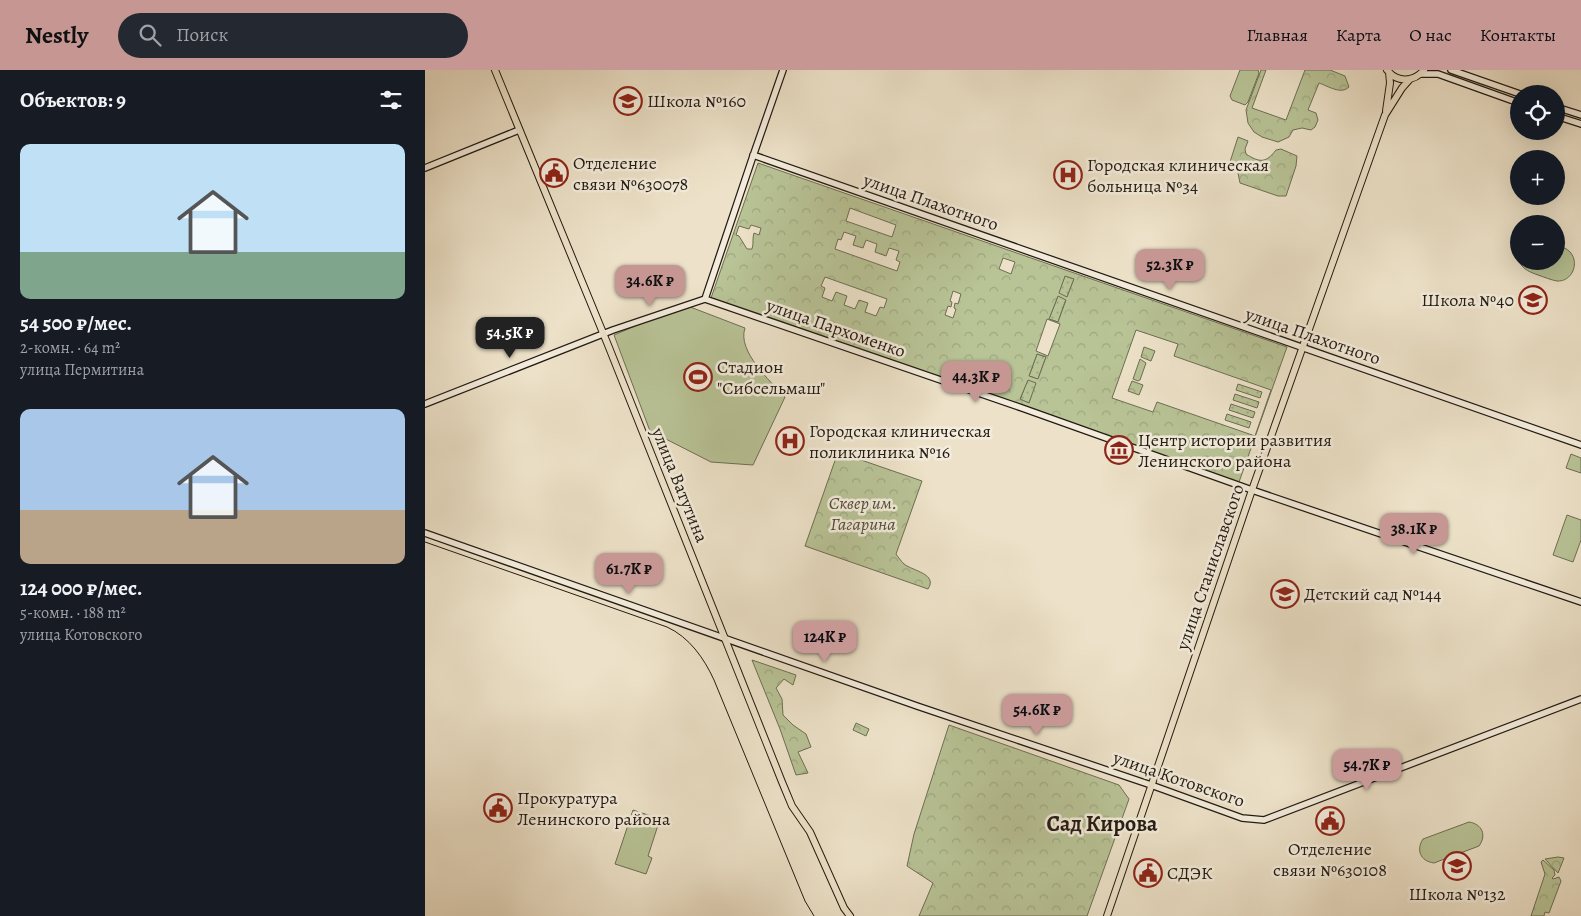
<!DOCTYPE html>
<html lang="ru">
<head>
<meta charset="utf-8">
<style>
  body { margin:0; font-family:Alegreya,serif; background:#242831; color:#f1f3f6; height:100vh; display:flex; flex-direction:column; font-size:19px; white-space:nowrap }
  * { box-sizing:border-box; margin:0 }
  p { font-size:16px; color:#9ea1a6 }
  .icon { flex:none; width:28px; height:28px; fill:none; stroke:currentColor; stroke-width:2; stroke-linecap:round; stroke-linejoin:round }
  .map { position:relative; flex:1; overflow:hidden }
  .details { display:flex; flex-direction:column; background:#171b24; width:425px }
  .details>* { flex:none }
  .tools { position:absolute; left:1085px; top:15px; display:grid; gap:10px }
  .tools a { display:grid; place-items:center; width:55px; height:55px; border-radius:50%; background:#171b24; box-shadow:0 5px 20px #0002; font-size:25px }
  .price { position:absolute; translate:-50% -42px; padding:0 11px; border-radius:10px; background:#c59692; color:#111; font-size:16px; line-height:32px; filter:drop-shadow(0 1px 2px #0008) }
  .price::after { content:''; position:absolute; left:50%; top:30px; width:15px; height:11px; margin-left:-8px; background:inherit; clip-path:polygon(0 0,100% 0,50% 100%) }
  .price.active { background:#222; color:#fff }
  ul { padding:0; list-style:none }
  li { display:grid; align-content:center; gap:10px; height:265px; padding:0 20px }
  li span { display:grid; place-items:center; height:155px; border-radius:10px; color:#555 }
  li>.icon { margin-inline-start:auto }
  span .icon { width:90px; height:90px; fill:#fffc; stroke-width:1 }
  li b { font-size:21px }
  h2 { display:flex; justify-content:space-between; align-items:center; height:60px; padding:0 20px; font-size:21px }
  header { display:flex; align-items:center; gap:30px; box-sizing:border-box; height:70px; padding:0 25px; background:#c59692; color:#111 }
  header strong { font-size:24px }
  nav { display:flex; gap:28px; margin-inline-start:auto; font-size:18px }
  .search { width:350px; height:45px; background:#242831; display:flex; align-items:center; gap:12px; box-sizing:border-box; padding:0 18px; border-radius:28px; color:#9ea1a6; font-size:19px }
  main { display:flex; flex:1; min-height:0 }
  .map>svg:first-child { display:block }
  .grass { fill:url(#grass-dots); stroke:#6d6e54 }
  .forest { fill:url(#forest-crowns); stroke:#6d6e54; fill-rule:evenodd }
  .pitch { fill:#b8c396; stroke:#6d6e54 }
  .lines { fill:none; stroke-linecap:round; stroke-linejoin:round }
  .secondary-casing { stroke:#221a11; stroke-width:8 }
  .primary-casing { stroke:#221a11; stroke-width:8 }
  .secondary { stroke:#f3ecdc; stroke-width:5.5 }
  .primary { stroke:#ede2c9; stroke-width:6 }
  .tram { stroke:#221a11; stroke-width:1 }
  .labels { text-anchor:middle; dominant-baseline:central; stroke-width:5; stroke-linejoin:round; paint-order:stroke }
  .poi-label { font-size:18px; fill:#221a11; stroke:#f3ecdc; text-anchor:start }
  .street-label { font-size:18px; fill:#221a11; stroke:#f3ecdc }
  .park-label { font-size:18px; font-style:italic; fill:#4f4d39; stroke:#f3ecdc }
  .district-label { font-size:22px; font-weight:bold; fill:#221a11; stroke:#f3ecdc }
</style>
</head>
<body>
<header>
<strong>Nestly</strong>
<div class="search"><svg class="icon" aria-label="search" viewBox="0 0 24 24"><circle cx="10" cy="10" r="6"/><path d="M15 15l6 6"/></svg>Поиск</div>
<nav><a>Главная</a><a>Карта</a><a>О нас</a><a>Контакты</a></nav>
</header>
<main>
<section class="details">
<h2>Объектов: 9<svg class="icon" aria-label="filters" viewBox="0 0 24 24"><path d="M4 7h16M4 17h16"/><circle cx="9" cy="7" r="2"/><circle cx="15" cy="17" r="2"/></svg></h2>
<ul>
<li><span style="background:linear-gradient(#bfe0f5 70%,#7fa58c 0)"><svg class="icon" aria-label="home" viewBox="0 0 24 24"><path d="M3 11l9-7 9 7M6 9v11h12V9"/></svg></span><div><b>54 500 ₽/мес.</b><p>2-комн. · 64 m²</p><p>улица Пермитина</p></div></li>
<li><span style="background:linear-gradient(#a9c7e8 65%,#b9a48a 0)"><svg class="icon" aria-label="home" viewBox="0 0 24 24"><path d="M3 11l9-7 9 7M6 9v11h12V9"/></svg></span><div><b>124 000 ₽/мес.</b><p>5-комн. · 188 m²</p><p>улица Котовского</p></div></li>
</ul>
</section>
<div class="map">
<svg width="1156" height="846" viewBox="0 0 1156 846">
  <defs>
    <pattern id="grass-dots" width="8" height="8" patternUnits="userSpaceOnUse" patternTransform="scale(1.25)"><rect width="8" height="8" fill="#b8c396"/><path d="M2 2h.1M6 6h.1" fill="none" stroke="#9ea780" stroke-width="1.8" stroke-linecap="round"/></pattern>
    <pattern id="forest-crowns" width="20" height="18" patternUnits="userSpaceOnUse" patternTransform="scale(1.25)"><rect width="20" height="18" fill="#b8c396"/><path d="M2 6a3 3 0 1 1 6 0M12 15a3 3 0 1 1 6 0" fill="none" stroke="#9ea780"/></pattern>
  </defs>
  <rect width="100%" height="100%" fill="#ede2c9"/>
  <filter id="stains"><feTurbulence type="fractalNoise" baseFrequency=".004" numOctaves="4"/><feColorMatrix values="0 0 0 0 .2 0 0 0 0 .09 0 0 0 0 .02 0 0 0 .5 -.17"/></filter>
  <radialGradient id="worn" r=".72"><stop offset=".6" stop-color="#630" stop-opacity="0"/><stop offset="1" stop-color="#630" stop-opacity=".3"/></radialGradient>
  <path class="grass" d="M640 206 649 209 642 227 633 224Z
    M633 226 641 229 633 252 624 249Z
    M612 284 621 287 613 309 604 306Z
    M603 309 612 313 604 333 595 330Z
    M813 314 837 322 835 328 811 320Z
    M810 324 834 332 832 338 808 330Z
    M806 334 830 342 828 348 804 340Z
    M802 344 826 352 824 358 800 350Z"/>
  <path class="forest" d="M836 0H841L827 38 861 50 880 0H905L920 6 924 17C916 25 903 16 894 13L883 40 891 43 893 50 890 57 886 60 877 58 868 60 864 67 853 72 837 67 829 62 823 53 821 40Z
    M813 67 823 71 820 79 821 84C835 93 841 93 851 80L856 79 872 86 871 96 861 126H853L815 113 813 103 805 92Z
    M333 93 862 277 814 412 286 228ZM425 138 471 155 467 167 421 151ZM326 155 336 158 334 165 329 163C327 169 329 173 327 179H322L314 166 311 165 314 156 324 159ZM419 162 431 166 428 175 438 178 441 170 452 174 450 182 461 186 464 178 474 181 471 190 475 192 472 201 410 179 413 169 416 170ZM578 188 590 192 586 204 574 199ZM640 206 649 209 642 227 634 223ZM400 207 462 229 459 238 455 237 451 246 440 242 443 233 434 230 430 239 419 235 422 226 411 222 407 231 397 227 400 218 396 216ZM528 221 536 224 533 234 530 233 529 238 531 239 528 248 520 245 523 236 526 237 527 232 525 231ZM633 226 641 230 633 252 624 249ZM622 249 635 254 623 286 611 281ZM711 260 753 274 749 286 846 320 830 366 732 332 728 342 687 328ZM612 284 621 287 613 309 604 306ZM603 310 611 313 604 333 595 329Z
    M719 277 730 281 726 291 716 287Z
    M715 289 721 293 715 310 713 311 708 309Z
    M707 311 718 315 714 325 703 321Z
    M413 382 497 411 471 484C473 487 476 491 479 494 488 501 513 504 503 519L380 476Z
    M327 590 371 605 368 615 359 609 351 618 357 629 358 645 368 655 381 664 386 677 373 682 383 703 371 705 355 659Z
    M431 653 444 659 441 666 428 660Z
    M524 655 694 715 704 729 662 846H494L508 813 482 796 489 764Z
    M1133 787 1139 788 1133 803 1120 789Z
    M1118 790 1129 800 1130 805 1127 808 1128 809 1134 807 1136 811 1124 843 1120 842 1119 846H1106L1120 804 1116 792Z"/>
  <path class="pitch" d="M815 0H833L834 3 823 32 820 35 807 30 805 26Z
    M1131 175C1136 177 1142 178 1145 182 1155 193 1147 212 1132 211 1126 210 1119 207 1113 205 1105 202 1099 200 1094 192L1131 191Z
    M260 235 320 258C312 281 345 311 360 327L328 395 286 392 225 361 189 265Z
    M1146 384 1156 388V403L1141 398Z
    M1142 445 1156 450V470L1148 492 1128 485Z
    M208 740 235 749 223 786 227 788 221 804 190 794Z
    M1044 752C1057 754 1062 765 1054 776L1009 793C995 791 991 780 998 769Z"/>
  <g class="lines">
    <defs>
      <path id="secondary" d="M1026 0 1095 24
        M996 4H1013L1094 33
        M1131 37 1156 45
        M1131 46 1156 54
        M328 85 1156 375
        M0 98 94 60
        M280 229 597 338 827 420 1156 532
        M280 229 327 89 358 0
        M0 334 188 260 280 229
        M0 463 492 636 726 715 817 748 839 750 1156 629"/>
      <path id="primary" d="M70 0 183 275 357 712 367 736 385 762 419 838 425 846
        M962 0C972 13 989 12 999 0
        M961 41 965 13 964 2
        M682 846 827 420 960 45 977 18 985 9"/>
    </defs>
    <use href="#secondary" class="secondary-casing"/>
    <use href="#primary" class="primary-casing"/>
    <use href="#secondary" class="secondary"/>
    <use href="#primary" class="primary"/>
    <path class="tram" d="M0 472 242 557C264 567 279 588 289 610L380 831 389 846"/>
  </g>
  <defs>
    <symbol id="school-ring" viewBox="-11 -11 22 22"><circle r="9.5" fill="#f3ecdc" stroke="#8f2418" stroke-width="1.5"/><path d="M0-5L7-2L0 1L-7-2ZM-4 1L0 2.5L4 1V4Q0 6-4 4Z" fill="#8f2418"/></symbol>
    <symbol id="civic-ring" viewBox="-11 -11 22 22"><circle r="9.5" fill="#f3ecdc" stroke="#8f2418" stroke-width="1.5"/><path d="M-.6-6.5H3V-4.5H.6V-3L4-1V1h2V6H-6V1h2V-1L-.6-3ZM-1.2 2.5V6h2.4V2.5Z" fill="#8f2418"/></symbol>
    <symbol id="hospital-ring" viewBox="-11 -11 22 22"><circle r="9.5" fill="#f3ecdc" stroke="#8f2418" stroke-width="1.5"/><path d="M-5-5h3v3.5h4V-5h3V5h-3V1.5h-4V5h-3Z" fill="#8f2418"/></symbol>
    <symbol id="stadium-ring" viewBox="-11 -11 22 22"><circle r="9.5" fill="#f3ecdc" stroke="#8f2418" stroke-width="1.5"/><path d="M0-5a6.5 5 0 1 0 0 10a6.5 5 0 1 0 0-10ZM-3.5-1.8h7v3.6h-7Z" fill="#8f2418"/></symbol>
    <symbol id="museum-ring" viewBox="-11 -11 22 22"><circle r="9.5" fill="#f3ecdc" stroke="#8f2418" stroke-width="1.5"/><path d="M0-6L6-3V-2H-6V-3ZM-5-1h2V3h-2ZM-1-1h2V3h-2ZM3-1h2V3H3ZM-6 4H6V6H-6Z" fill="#8f2418"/></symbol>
  </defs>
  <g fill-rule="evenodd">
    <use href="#school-ring" x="187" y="15" width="32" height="32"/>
    <use href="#civic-ring" x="113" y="87" width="32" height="32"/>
    <use href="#hospital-ring" x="627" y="89" width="32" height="32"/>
    <use href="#school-ring" x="1092" y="214" width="32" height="32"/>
    <use href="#stadium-ring" x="257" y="291" width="32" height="32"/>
    <use href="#hospital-ring" x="349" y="355" width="32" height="32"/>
    <use href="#museum-ring" x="678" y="364" width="32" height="32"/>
    <use href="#school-ring" x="844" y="508" width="32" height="32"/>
    <use href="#civic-ring" x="57" y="722" width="32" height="32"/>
    <use href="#civic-ring" x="889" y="735" width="32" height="32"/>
    <use href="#school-ring" x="1016" y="780" width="32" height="32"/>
    <use href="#civic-ring" x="707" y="787" width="32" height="32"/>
  </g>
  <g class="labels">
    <g class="poi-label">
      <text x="222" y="31">Школа №160</text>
      <text x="148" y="93">Отделение<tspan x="148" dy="21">связи №630078</tspan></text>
      <text x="662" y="95">Городская клиническая<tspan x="662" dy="21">больница №34</tspan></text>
      <text x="1089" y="230" text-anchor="end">Школа №40</text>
      <text x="292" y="297">Стадион<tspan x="292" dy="21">"Сибсельмаш"</tspan></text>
      <text x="384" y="361">Городская клиническая<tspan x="384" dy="21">поликлиника №16</tspan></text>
      <text x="713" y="370">Центр истории развития<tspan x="713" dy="21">Ленинского района</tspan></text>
      <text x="879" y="524">Детский сад №144</text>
      <text x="92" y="728">Прокуратура<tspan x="92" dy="21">Ленинского района</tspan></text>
      <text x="905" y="779" text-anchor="middle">Отделение<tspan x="905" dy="21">связи №630108</tspan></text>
      <text x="742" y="803">СДЭК</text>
      <text x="1032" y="824" text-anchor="middle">Школа №132</text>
    </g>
    <g class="street-label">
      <text transform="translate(506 132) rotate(19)">улица Плахотного</text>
      <text transform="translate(411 258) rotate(19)">улица Пархоменко</text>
      <text transform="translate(888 266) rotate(19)">улица Плахотного</text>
      <text transform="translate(255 415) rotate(68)">улица Ватутина</text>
      <text transform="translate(785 497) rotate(-71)">улица Станиславского</text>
      <text transform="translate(754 709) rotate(19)">улица Котовского</text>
    </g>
    <g class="park-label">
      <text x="438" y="433">Сквер им.<tspan x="438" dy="21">Гагарина</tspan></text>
    </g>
    <g class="district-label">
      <text x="677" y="754">Сад Кирова</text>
    </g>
  </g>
  <rect width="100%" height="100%" filter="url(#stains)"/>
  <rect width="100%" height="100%" fill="url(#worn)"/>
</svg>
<div class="tools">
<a><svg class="icon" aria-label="locate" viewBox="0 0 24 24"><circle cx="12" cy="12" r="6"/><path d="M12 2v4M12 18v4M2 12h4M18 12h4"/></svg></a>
<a>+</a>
<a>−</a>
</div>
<b class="price" style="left:745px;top:221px">52.3K ₽</b>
<b class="price" style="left:225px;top:237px">34.6K ₽</b>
<b class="price active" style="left:85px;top:289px">54.5K ₽</b>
<b class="price" style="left:551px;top:333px">44.3K ₽</b>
<b class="price" style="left:989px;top:485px">38.1K ₽</b>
<b class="price" style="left:204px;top:525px">61.7K ₽</b>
<b class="price" style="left:400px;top:593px">124K ₽</b>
<b class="price" style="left:612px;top:666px">54.6K ₽</b>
<b class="price" style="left:942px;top:721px">54.7K ₽</b>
</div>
</main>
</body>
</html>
